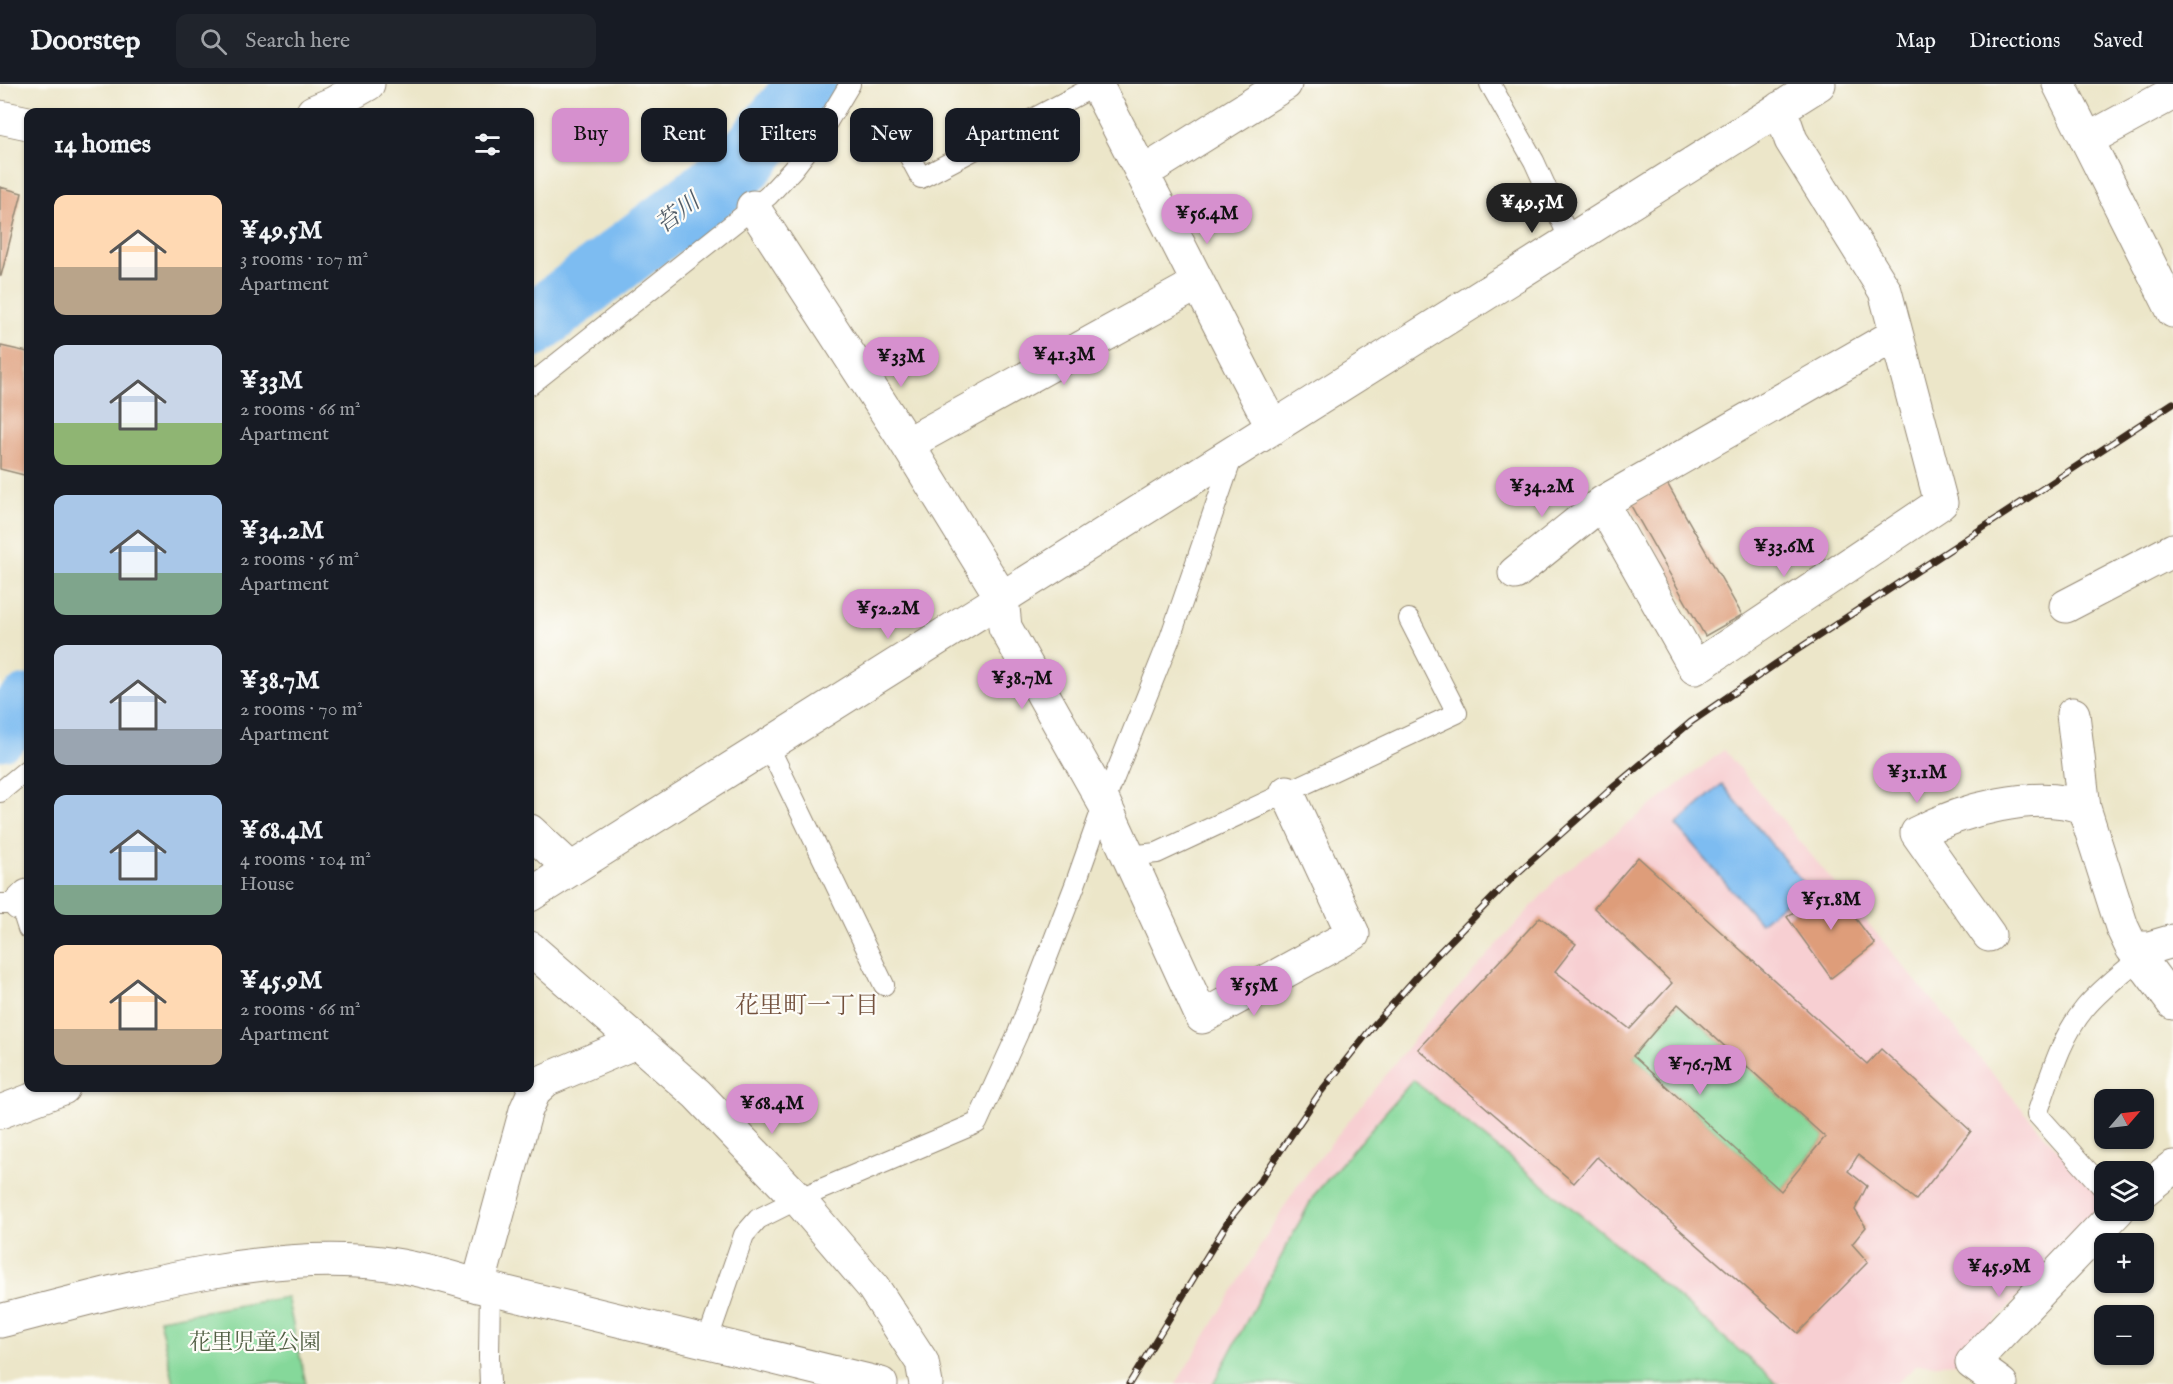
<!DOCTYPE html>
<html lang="en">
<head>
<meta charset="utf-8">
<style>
  body { margin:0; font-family:"IM FELL English","Noto Serif JP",serif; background:#20242c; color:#f1f3f6; height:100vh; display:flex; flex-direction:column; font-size:22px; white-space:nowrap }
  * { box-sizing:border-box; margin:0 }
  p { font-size:20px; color:#9ea1a6 }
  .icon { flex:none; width:33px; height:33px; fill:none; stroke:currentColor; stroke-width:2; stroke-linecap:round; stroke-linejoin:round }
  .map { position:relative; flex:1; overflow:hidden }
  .panel { position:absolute; left:24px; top:24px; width:510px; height:984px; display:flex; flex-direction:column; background:#171b24; border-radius:12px; box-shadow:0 2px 4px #0004 }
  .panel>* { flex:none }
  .hud { position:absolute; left:552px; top:24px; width:570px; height:54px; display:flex; gap:12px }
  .needle { width:39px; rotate:62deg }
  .buttons { position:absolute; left:2094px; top:1005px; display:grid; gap:12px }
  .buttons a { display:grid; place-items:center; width:60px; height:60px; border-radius:12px; background:#171b24; box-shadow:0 2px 4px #0004; font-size:30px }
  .price { position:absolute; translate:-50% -51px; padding:0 14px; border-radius:21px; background:#d690ce; color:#111; font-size:20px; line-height:39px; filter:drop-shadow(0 2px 3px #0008) }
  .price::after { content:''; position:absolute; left:50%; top:36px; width:18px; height:14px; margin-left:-9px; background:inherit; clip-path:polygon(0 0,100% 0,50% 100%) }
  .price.on { background:#222; color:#fff }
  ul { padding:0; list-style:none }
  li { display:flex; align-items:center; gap:18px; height:150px; padding:0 30px }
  li span { display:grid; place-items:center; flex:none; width:168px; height:120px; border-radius:12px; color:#555 }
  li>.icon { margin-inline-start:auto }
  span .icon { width:72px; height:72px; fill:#fffc; stroke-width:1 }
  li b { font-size:26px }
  h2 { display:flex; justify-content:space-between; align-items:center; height:72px; padding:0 30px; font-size:26px }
  .pill { padding:0 21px; border-radius:12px; background:#171b24; box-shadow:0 2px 4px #0004; font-size:21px; line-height:54px }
  .pill.on { background:#d690ce; color:#111 }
  header { display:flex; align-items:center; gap:36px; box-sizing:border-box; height:84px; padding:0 30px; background:#171b24; border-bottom:2px solid #363941 }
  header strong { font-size:28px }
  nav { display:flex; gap:33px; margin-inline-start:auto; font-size:21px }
  .search { width:420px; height:54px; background:#20242c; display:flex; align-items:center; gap:15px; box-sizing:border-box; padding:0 21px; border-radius:12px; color:#9ea1a6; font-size:22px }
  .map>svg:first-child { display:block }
  .built { fill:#f7cfd2 }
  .green { fill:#85d89a; stroke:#60815c; stroke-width:1.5 }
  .water { fill:#7dbcf1; stroke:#5c7388; stroke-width:1.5 }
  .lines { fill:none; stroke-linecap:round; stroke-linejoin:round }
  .river { stroke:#7dbcf1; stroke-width:63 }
  .building { fill:#de9d7a; fill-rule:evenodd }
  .service-casing { stroke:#948874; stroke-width:22 }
  .minor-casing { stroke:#948874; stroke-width:35 }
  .tertiary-casing { stroke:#948874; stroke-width:35 }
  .service { stroke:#fff; stroke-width:20 }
  .minor { stroke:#fff; stroke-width:33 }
  .tertiary { stroke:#fff; stroke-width:33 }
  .rail-casing { stroke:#3b2a1e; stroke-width:7 }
  .rail { stroke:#fdfcf7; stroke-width:4.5; stroke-dasharray:14; stroke-linecap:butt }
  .labels { text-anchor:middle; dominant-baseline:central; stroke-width:4.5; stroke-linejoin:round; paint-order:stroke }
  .park-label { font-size:22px; fill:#515e43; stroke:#fdfcf7 }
  .water-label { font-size:24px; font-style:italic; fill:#525d68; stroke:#fdfcf7 }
  .neighbourhood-label { font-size:24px; fill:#74523e; stroke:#fdfcf7 }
</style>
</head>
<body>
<header>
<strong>Doorstep</strong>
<div class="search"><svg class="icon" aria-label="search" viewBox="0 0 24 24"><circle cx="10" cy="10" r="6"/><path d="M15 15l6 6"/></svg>Search here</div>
<nav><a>Map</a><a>Directions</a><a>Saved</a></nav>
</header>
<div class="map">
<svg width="2173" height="1300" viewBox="0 0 2173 1300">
  <rect width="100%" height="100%" fill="#fdfcf7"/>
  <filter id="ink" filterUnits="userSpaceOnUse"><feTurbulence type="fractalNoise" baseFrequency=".0167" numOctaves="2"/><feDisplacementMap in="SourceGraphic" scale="12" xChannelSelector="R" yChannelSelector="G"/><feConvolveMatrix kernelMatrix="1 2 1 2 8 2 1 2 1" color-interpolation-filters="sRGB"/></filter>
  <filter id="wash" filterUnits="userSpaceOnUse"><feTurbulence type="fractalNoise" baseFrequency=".008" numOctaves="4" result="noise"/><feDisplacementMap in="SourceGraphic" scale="24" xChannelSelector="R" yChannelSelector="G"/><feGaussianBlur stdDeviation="1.35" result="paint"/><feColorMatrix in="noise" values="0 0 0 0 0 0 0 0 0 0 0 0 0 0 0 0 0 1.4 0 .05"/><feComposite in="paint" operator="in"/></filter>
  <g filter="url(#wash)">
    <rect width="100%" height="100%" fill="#ece6c9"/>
    <path class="built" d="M1724 666 2028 1032 2104 1117 1958 1279 1917 1281 1896 1300H1176L1297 1102 1426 940 1558 793Z"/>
    <path class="green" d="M1678 920 1825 1053 1781 1107 1633 972Z
      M1413 996 1609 1154 1778 1300H1213L1314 1111Z
      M287 1213 306 1300H174L159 1235Z"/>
    <path class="water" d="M1722 700 1806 802 1760 839 1676 741Z"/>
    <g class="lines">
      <path class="river" d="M530 243 740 83 809 0
        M0 645 28 622"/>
    </g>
    <g id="blocks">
      <path class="building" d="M0 103 22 109 1 192H0Z
        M1 262 28 268V392L0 385Z
        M1667 399 1742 531 1705 552 1630 420Z
        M1638 773 1867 980 1881 965 1971 1047 1916 1116 1858 1071 1848 1087 1867 1102 1855 1126 1866 1143 1852 1160 1868 1178 1798 1249 1597 1073 1574 1099 1418 965 1540 833 1576 860 1555 887 1630 945 1672 899 1594 824ZM1678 920 1825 1053 1781 1107 1633 972Z
        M1830 801 1875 860 1831 894 1787 833Z"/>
    </g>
  </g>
  <g filter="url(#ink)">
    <use href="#blocks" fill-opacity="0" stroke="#948874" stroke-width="1.5"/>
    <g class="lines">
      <defs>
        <path id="service" d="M1490 0 1534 77 1570 156
          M899 53 921 94 1097 1
          M530 301 768 112 793 85 820 50 850 0
          M768 661 884 901
          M0 708 28 685
          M1128 772 1157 769 1457 629 1409 535
          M0 820H20L28 845
          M2104 1105 2037 1030C2050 994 2060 954 2085 924 2101 905 2121 890 2140 874
          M490 1204 489 1273 490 1300
          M707 1258 744 1151 758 1135 798 1115 977 1039 1018 949 1075 801 1104 719 1170 554 1234 368"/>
        <path id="minor" d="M1096 0C1156 114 1213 230 1273 344
          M1780 24 1791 56 1885 207 1941 419 1695 584 1602 419 1895 251
          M2087 56 2173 9
          M1143 89 1285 0
          M753 123 907 360 1002 514 1005 543 1104 719 1202 933 1353 850 1287 708
          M907 360 1197 200
          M1515 489 1602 419
          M2066 522 2173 466
          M2073 630 2084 724 2122 843 2132 864
          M530 747 571 785
          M530 811 1819 0
          M20 820 28 812
          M1989 851 1917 749C1960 727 2038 704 2084 724
          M2173 857 2149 864H2132L2173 919
          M530 864 697 1010 798 1115 873 1203 922 1278 926 1300
          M0 1028 63 1004
          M2144 1106 2173 1083
          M478 1202 526 1026 535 1006 546 996 636 958
          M0 1237C117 1207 260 1165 381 1179 414 1183 446 1192 478 1202L881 1300
          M2001 1300 1972 1279 2118 1126"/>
        <path id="tertiary" d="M2059 0 2173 227
          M313 28 334 19 368 0
          M0 33 28 39"/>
      </defs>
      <use href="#service" class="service-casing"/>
      <use href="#minor" class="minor-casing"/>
      <use href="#tertiary" class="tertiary-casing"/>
      <use href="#service" class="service"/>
      <use href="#minor" class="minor"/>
      <use href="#tertiary" class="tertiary"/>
      <defs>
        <path id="rail" d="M1129 1300 1231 1133 1260 1097 1319 1010 1374 941 1428 880 1513 793 1610 706 1691 638 1777 579 2173 319"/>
      </defs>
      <use href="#rail" class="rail-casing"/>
      <use href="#rail" class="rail"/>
    </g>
  </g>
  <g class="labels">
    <g class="park-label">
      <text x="255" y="1259">花里児童公園</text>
    </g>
    <g class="water-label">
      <text transform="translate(678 130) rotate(-37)">苔川</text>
    </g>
    <g class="neighbourhood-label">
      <text x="807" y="922">花里町一丁目</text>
    </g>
  </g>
</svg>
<div class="buttons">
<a><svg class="needle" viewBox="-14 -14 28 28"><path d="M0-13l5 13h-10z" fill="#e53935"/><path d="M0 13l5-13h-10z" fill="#9ea1a6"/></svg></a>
<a><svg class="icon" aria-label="layers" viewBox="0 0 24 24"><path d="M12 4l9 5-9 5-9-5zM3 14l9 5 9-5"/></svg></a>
<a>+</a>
<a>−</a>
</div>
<b class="price on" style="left:1532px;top:150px">¥49.5M</b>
<b class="price" style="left:1207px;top:161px">¥56.4M</b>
<b class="price" style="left:1064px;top:302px">¥41.3M</b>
<b class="price" style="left:901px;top:304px">¥33M</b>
<b class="price" style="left:1542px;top:434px">¥34.2M</b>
<b class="price" style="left:1784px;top:494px">¥33.6M</b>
<b class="price" style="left:888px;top:556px">¥52.2M</b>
<b class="price" style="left:1022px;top:626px">¥38.7M</b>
<b class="price" style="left:1917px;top:720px">¥31.1M</b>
<b class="price" style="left:1831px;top:847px">¥51.8M</b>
<b class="price" style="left:1254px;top:933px">¥55M</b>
<b class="price" style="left:1700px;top:1012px">¥76.7M</b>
<b class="price" style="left:772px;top:1051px">¥68.4M</b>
<b class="price" style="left:1999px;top:1214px">¥45.9M</b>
<div class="hud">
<a class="pill on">Buy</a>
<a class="pill">Rent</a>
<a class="pill">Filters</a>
<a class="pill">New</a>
<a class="pill">Apartment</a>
</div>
<section class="panel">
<h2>14 homes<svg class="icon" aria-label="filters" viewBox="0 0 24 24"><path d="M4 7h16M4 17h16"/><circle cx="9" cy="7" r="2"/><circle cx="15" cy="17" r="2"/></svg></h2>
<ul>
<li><span style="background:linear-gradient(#ffd9b3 60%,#b9a48a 0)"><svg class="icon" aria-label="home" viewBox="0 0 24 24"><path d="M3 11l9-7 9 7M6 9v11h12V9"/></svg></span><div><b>¥49.5M</b><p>3 rooms · 107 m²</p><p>Apartment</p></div></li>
<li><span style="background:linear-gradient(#c9d6e8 65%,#8fb573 0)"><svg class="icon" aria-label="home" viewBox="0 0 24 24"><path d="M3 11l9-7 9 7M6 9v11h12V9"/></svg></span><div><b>¥33M</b><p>2 rooms · 66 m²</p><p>Apartment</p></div></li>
<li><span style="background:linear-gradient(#a9c7e8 65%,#7fa58c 0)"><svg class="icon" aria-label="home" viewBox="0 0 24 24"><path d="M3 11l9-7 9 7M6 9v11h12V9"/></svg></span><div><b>¥34.2M</b><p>2 rooms · 56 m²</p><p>Apartment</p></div></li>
<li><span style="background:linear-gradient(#c9d6e8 70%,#9aa5b1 0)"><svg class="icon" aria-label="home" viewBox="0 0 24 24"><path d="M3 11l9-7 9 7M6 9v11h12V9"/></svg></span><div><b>¥38.7M</b><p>2 rooms · 70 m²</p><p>Apartment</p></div></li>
<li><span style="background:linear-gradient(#a9c7e8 75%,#7fa58c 0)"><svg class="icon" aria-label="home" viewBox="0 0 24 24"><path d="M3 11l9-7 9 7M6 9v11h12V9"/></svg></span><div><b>¥68.4M</b><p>4 rooms · 104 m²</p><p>House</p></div></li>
<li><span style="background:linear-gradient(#ffd9b3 70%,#b9a48a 0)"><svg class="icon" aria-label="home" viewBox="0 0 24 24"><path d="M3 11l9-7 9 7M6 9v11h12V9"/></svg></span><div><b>¥45.9M</b><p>2 rooms · 66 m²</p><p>Apartment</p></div></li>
</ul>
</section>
</div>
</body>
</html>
